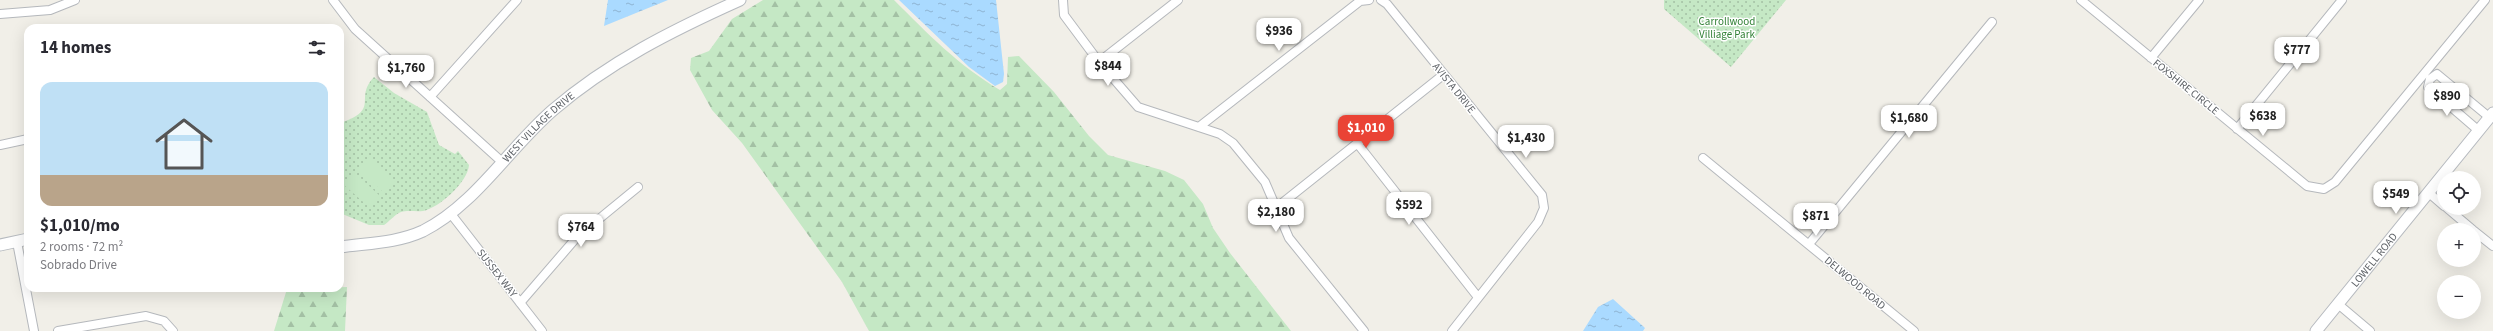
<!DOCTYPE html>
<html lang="en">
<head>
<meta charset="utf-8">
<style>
  body { margin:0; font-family:"Source Sans 3",sans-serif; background:#f2f2f3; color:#2b2b33; height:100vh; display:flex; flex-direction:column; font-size:15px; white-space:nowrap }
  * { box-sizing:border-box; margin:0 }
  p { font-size:13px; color:#7c7c81 }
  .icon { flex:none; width:22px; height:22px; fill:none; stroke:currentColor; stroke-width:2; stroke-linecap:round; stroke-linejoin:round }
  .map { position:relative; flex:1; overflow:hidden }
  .details { position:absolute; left:24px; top:24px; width:320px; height:268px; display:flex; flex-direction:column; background:#fff; border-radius:12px; box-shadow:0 4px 16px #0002 }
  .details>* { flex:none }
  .buttons { position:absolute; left:2437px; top:171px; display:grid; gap:8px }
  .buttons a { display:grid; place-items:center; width:44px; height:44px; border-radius:50%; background:#fff; box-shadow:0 4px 16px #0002; font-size:20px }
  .price { position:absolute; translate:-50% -34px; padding:0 9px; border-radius:8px; background:#fff; color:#222; font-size:13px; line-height:26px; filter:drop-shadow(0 1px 2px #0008) }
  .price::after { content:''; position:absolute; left:50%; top:24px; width:12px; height:9px; margin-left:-6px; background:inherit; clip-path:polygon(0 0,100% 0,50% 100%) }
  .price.on { background:#ea4335; color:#fff }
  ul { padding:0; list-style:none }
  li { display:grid; align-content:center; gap:8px; height:212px; padding:0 16px }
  li span { display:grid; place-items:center; height:124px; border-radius:12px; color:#555 }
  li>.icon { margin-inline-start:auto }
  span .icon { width:72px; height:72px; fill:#fffc; stroke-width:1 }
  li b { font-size:17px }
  h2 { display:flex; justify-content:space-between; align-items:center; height:48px; padding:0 16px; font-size:17px }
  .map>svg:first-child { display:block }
  .grass { fill:url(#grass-dots) }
  .forest { fill:url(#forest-firs) }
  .pitch { fill:#c5e8c5 }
  .water { fill:url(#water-ripples) }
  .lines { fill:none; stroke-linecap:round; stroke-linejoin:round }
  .street-casing { stroke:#b5b8bc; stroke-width:10 }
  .secondary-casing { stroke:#b6babf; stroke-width:13 }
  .street { stroke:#fff; stroke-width:8 }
  .secondary { stroke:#fff; stroke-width:11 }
  .labels { text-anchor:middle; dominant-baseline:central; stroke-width:3; stroke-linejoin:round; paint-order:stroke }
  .park-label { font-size:11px; fill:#348238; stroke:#fff }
  .street-label { font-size:11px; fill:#5f6368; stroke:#fff }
</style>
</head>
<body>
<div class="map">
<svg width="2493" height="331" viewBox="0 0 2493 331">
  <defs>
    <pattern id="grass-dots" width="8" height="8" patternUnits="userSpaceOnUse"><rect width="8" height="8" fill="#c5e8c5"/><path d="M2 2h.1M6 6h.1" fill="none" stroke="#a3c0a4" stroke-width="1.8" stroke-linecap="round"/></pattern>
    <pattern id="forest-firs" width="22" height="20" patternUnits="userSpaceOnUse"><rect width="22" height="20" fill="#c5e8c5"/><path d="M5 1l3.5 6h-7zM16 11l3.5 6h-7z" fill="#a3c0a4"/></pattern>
    <pattern id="water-ripples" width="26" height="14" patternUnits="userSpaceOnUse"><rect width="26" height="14" fill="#aadaff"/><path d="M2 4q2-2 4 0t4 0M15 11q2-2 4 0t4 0" fill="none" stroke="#8eb4d2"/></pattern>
  </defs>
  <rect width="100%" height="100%" fill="#f1efe8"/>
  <path class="grass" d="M1664 0H1786L1731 67 1664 9Z
    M374 77 394 93 427 112 439 145 455 154 458 151 469 165C468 182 439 208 423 211 416 212 408 210 401 212 395 214 389 222 384 225H369L340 213V123C382 109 353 99 374 77Z"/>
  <path class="forest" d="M763 0H894C927 33 959 66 1000 90L1007 84 1008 57 1019 56 1054 92 1089 136 1108 155 1165 171 1184 180 1203 204 1213 228 1230 253 1291 331H869L842 282 742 143 712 110 690 70 691 58 709 51 732 19Z
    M347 287 345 331H274L287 289Z"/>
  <path class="pitch" d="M369 157 395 181 384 193 358 169Z
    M355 173 380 196 370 208 344 185Z"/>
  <path class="water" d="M608 0H668L604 26Z
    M899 0H996L1004 74 1003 82 995 86 969 67Z
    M1613 299 1645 328 1643 331H1583L1598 307Z"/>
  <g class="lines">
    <defs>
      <path id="street" d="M333 0 355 29 501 161
        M1063 0 1064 15 1099 62 1138 107 1220 134 1233 143 1265 182 1289 238 1364 331
        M1381 0 1387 4 1542 195 1544 208 1538 222 1452 331
        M2081 0 2307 186 2324 189 2335 182 2485 0
        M0 14 50 10 75 0
        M2151 58 2199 0
        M1099 62 1178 0
        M430 97 517 0
        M1199 127 1360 1 1369 0
        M2237 129 2342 0
        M2479 131 2428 87 2430 79 2437 74 2489 117
        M1357 143 1477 296
        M0 145 28 139
        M1703 158 1914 331
        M2429 193 2444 206
        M1276 208 1443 75
        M2447 208 2473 230
        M451 214 542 331
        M2474 231 2493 246
        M17 242 34 331
        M1809 244 1992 22
        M520 303 577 237 638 187
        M2338 304 2370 331
        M58 331 146 316 164 321 173 331"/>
      <g id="secondary">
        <path d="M0 245 28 239"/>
        <path id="s1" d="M340 247C368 243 397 243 423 231 475 205 509 148 553 110 609 62 673 30 740 0"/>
        <path id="s2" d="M2316 331 2493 113"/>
      </g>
    </defs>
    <use href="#street" class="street-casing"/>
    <use href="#secondary" class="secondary-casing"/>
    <use href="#street" class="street"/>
    <use href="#secondary" class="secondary"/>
  </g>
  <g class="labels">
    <g class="park-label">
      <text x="1727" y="21">Carrollwood<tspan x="1727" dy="13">Villiage Park</tspan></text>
    </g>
    <g class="street-label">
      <text transform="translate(2186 87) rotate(39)">FOXSHIRE CIRCLE</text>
      <text transform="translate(1454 88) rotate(51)">AVISTA DRIVE</text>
      <text stroke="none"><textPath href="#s1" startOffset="241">WEST VILLAGE DRIVE</textPath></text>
      <text stroke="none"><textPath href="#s2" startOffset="92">LOWELL ROAD</textPath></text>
      <text transform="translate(497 273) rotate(52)">SUSSEX WAY</text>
      <text transform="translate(1855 283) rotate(40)">DELWOOD ROAD</text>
    </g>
  </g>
</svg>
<div class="buttons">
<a><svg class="icon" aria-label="locate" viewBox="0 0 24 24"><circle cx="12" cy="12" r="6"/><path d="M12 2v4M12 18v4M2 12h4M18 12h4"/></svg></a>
<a>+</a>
<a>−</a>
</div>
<b class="price" style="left:1279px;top:52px">$936</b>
<b class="price" style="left:2297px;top:71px">$777</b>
<b class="price" style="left:1108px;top:87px">$844</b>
<b class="price" style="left:406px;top:89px">$1,760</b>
<b class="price" style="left:2447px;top:117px">$890</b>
<b class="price" style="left:2263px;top:137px">$638</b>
<b class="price" style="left:1909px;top:139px">$1,680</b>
<b class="price on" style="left:1366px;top:149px">$1,010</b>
<b class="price" style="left:1526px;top:159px">$1,430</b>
<b class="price" style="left:2396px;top:215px">$549</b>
<b class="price" style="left:1409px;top:226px">$592</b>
<b class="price" style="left:1276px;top:233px">$2,180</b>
<b class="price" style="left:1816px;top:237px">$871</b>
<b class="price" style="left:581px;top:248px">$764</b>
<section class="details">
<h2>14 homes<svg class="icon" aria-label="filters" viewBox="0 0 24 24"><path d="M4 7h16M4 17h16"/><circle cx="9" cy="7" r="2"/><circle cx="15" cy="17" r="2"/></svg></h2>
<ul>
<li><span style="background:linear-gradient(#bfe0f5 75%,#b9a48a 0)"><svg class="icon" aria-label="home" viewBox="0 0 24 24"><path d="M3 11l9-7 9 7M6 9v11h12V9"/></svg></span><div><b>$1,010/mo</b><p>2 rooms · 72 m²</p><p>Sobrado Drive</p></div></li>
</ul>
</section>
</div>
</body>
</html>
